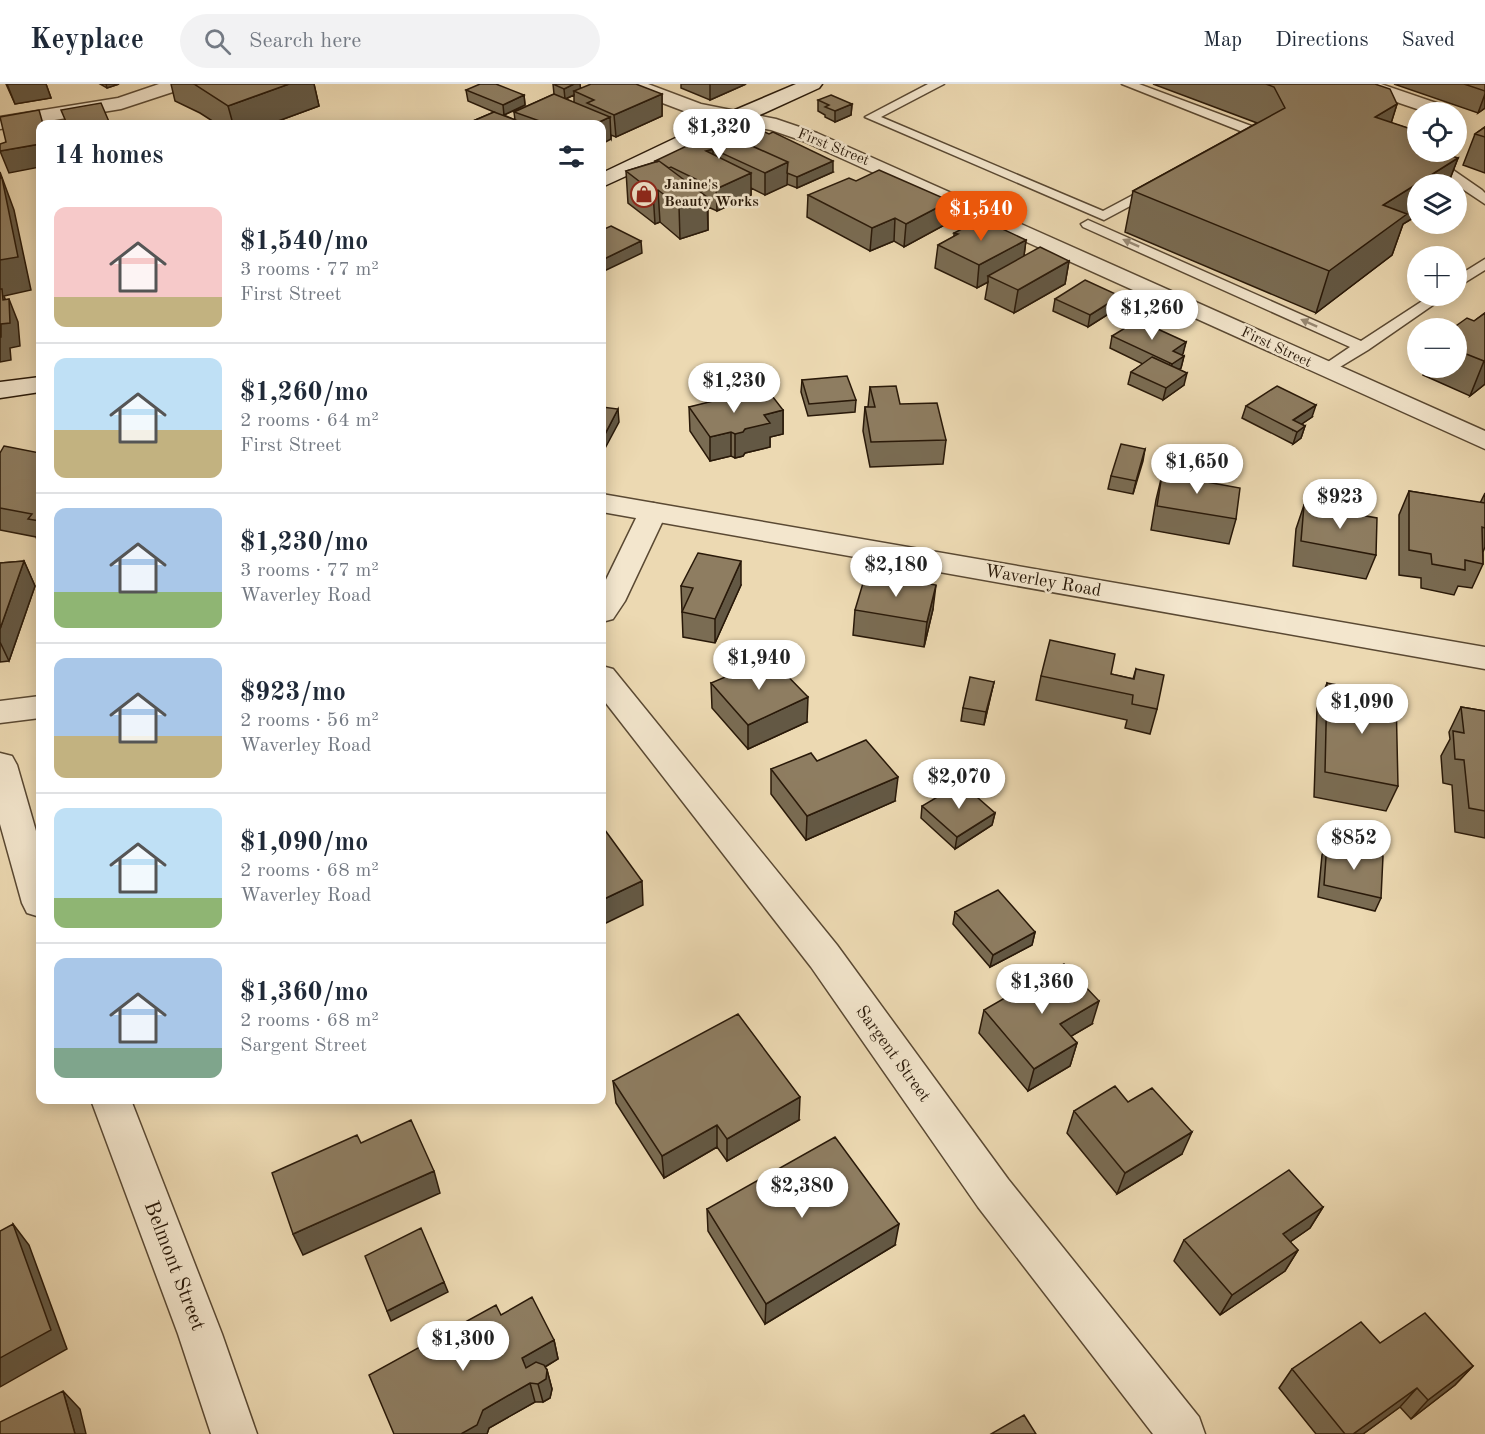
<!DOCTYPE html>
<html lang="en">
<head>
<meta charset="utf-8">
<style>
  body { margin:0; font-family:"Old Standard TT",serif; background:#f2f2f3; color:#1f2937; height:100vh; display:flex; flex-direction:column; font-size:22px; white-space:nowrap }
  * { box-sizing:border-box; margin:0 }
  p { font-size:20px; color:#747a83 }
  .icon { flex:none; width:33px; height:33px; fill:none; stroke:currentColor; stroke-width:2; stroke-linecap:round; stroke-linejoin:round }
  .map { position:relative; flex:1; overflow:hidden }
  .sheet { position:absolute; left:36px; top:36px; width:570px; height:984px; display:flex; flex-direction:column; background:#fff; border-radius:12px; box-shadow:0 3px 15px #0003 }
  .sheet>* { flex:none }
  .fabs { position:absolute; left:1407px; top:18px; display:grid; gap:12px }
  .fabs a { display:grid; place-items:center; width:60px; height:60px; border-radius:50%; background:#fff; box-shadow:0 3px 15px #0003; font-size:30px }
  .price { position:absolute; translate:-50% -51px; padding:0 14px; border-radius:21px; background:#fff; color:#222; font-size:20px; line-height:39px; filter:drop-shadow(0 2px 3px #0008) }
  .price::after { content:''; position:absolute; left:50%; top:36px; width:18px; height:14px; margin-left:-9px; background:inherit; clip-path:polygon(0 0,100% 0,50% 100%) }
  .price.selected { background:#ea580c; color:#fff }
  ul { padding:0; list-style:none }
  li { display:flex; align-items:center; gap:18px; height:150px; padding:0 18px }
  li+li { border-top:2px solid #e0e1e3 }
  li span { display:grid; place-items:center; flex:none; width:168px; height:120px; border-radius:12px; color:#555 }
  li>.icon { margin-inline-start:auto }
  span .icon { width:72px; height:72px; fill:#fffc; stroke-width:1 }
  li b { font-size:26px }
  h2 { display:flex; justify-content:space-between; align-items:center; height:72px; padding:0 18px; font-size:26px }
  header { display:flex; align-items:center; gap:36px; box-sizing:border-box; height:84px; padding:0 30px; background:#fff; border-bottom:2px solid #e0e1e3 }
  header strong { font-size:28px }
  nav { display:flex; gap:33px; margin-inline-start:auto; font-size:21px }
  .search { width:420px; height:54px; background:#f2f2f3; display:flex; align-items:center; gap:15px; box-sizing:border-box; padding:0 21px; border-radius:33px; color:#747a83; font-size:22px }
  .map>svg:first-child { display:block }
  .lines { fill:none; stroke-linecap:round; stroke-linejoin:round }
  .service-casing { stroke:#5a4933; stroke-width:3 }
  .minor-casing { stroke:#5a4933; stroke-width:3 }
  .tertiary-casing { stroke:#5a4933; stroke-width:3 }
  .secondary-casing { stroke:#291909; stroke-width:3 }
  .service { fill:#f3e6cd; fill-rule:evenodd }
  .minor { fill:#f3e6cd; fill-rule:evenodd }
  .tertiary { fill:#f3e6cd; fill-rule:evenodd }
  .secondary { fill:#f3e6cd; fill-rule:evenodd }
  .wall { fill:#7a6c53; stroke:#291909; stroke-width:1.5; fill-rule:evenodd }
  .shaded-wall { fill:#635844; stroke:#291909; stroke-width:1.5 }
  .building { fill:#8e7d61; stroke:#291909; stroke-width:1.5 }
  .oneway { fill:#988a75 }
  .labels { text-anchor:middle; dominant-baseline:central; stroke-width:5; stroke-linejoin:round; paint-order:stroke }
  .far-street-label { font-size:15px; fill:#291909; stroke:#f3e6cd }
  .far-poi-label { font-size:15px; font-weight:bold; fill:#291909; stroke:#f3e6cd; text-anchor:start }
  .street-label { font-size:18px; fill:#291909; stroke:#f3e6cd }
  .near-street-label { font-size:21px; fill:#291909; stroke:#f3e6cd }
</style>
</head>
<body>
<header>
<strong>Keyplace</strong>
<div class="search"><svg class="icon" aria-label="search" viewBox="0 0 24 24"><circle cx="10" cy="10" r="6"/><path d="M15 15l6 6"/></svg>Search here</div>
<nav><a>Map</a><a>Directions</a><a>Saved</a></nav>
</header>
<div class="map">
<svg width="1485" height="1350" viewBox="0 0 1485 1350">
  <rect width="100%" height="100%" fill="#ecd9b2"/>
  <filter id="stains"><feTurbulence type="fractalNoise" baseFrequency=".00333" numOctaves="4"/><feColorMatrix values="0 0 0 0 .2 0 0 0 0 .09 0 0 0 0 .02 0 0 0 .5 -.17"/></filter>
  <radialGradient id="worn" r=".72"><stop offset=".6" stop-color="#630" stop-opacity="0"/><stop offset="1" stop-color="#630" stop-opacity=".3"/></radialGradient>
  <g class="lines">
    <defs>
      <path id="service" d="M928 0H944L881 33 1103 127 1150 102H1160L1162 105 1104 136 865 33Z
        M1122 0H1139L1254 43 1257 56 1244 65H1234L1232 62 1244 54 1243 48Z
        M1415 65H1418V68H1427L1482 106 1485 109V120L1431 84 1413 68Z
        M1088 136 1361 257 1430 212H1446L1368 266 1325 292 1317 287 1319 284 1350 263 1083 143 1081 140Z
        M1485 175V186L1456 204V193Z"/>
      <path id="minor" d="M159 0H188L185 4 121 25 0 45V33L118 14Z
        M620 0H648L701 20 776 35 817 49 1485 347V365L803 57 771 46 689 29 623 4Z
        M1352 0H1381L1451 24 1454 28H1426L1355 4Z
        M653 419 663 422 667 428 625 517 613 535 602 538V504L639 428 643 422Z
        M602 582 613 585 837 861 1008 1095 1199 1333 1205 1350H1153L978 1123 811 883 602 614Z
        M40 612V634L0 639V617Z
        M0 669 12 672 17 681 40 761V833L27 829 22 819 0 740Z
        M91 1016H131L222 1250 257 1350H211L178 1250Z"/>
      <path id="tertiary" d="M602 410 1485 563V585L602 428Z"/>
      <path id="secondary" d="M796 0H822L819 4 602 103V89L728 29Z
        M40 293V308L0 314V298Z"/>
    </defs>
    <use href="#service" class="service-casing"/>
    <use href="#minor" class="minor-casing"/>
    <use href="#tertiary" class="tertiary-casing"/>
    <use href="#secondary" class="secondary-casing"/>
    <use href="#service" class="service"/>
    <use href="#minor" class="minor"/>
    <use href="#tertiary" class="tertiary"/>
    <use href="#secondary" class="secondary"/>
  </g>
  <path class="wall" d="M6 0H46L51 14 15 20Z
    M100 0H119L107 4Z
    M171 0H314L319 22 270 40H217L200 29 175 17Z
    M553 0H580V4L662 10V32L616 53 611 51V55L602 40H466L494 28 468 17 466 6 524 11 525 21 504 31 515 36 514 28 554 10ZM574 11V19L566 15Z
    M681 0H746L710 16 681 4Z
    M1153 0H1375L1397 20 1391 39 1417 47 1414 55 1418 68 1458 74 1448 100H1418V131L1403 140 1392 171 1316 229 1125 148 1133 107 1257 39Z
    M1394 0H1485V24L1478 29Z
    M818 16 852 20 851 31 835 38 825 33V31L818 27Z
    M1485 43V89L1463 81 1475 50Z
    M739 56 833 88 797 104 787 100 765 111 751 104V111L717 127 708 123V146L680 155 660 138 655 140 628 119 626 87 655 78V77Z
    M808 111 948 139 904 163 894 157 870 167 807 133Z
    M954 149 1026 156 1024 172 1069 177 1065 200 1014 229 985 215 988 198 977 204 935 184 938 161 954 153Z
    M1120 212 1118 224 1088 243 1053 227 1055 215Z
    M1485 229V300L1470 312 1423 291 1426 284H1456V244L1474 237Z
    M1112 252 1186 258 1182 271 1184 272 1181 284 1179 285 1184 301 1163 316 1128 300 1131 288 1143 280 1110 264Z
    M802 296 856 316 855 328 808 332 801 308Z
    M870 303 900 320 946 356 943 380 870 383 863 347 865 323H868Z
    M757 317 783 326V350L770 353V363L745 369 743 372 735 374 731 372 710 377 690 347 689 323Z
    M1246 322 1312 333 1301 340 1305 342 1301 354 1293 360 1242 334Z
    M1145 365 1133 410 1108 405 1111 392Z
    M0 369H40V460L38 459 36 453 0 446Z
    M1169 383 1196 396 1236 435 1229 460 1151 446 1156 416 1162 391 1167 392Z
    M1409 407 1480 419 1485 409V463L1483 468V480L1472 504 1458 502 1454 511 1421 504V494L1399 491V431Z
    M1304 421 1376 471 1366 495 1293 482 1296 445Z
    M24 477 35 502 9 577 0 578V479Z
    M741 501 715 559 683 553 681 502Z
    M933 525 924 563 853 551 855 526Z
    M1136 585 1157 625 1150 650 1125 644 1127 636 1036 616 1041 592 1111 590 1133 595Z
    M994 598 984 641 961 637 963 624Z
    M711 599 807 638 748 665 712 624Z
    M1327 599 1398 702 1386 727 1314 713 1317 624Z
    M1461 623 1485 627V754L1455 748 1452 701 1443 699 1441 672 1450 655 1449 648Z
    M817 677 895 717 806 756 771 710V685Z
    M922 722 995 729 992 741 955 765 921 734Z
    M1327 759 1381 814 1375 827 1318 813 1322 771Z
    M955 828 1035 848 1032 861 990 883 953 840Z
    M984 926 1092 940 1071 952 1077 959 1070 982 1028 1007 979 949Z
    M613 997 799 1036 727 1077 717 1063 664 1094 616 1019Z
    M1128 1018 1182 1070 1117 1110 1067 1049 1074 1027Z
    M1323 1123 1310 1144 1290 1158 1298 1166 1285 1187 1220 1231 1174 1177 1184 1156Z
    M707 1125 895 1161 765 1240 708 1147Z
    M501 1231 554 1256 558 1275 545 1283 547 1286 552 1305 550 1314 543 1318H535L489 1344 487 1350H394Z
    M1380 1259 1473 1282 1455 1301 1411 1335 1400 1323 1363 1350H1316L1279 1304 1292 1285Z"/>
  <path class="shaded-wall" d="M7 0H46L51 14 15 20Z
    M106 0H119L107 4Z
    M289 0H314L319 22 270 40H233L228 22Z
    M574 0H580L581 8 574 7V11L565 15 564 5Z
    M710 0H746L710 16Z
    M662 10V32L616 53 614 31Z
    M1485 10V24L1478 29Z
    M524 11 525 21 504 31 503 21Z
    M852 20 851 31 835 38V27Z
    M1397 20 1385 59 1375 33Z
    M610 33 611 55 602 60V40H595Z
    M1417 47 1403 87 1409 53Z
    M40 60V83L9 89 0 67Z
    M713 65V86L706 67Z
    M1458 74 1448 100H1418V131L1403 140 1392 171 1316 229 1329 187 1383 121Z
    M833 77V88L797 104V93Z
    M788 78 787 101 765 111V89Z
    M0 88 14 126 31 206 4 212 9 225V215L18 238 20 262 10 264 11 276 0 278Z
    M751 89V111L717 127 716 105Z
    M658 106 660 138 655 140 653 108Z
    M707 113 708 146 680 155 679 122Z
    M950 117 948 139 904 163 906 140Z
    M895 134 894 157 870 167 872 144Z
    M1026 156 1023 179 988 192V198L977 204 979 181Z
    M641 157 642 169 602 188V176Z
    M1069 177 1065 200 1014 229 1018 206Z
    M1120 212 1118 224 1088 243 1090 231Z
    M1186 258 1183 270 1170 279 1173 267Z
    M1184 272 1181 284 1169 292 1172 280Z
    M1485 276V300L1470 312 1484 277Z
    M1187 289 1184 301 1163 316 1166 304Z
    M1316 321 1312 333 1293 346V336Z
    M618 325 619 338 602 370V356Z
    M783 326V350L770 353V363L745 369 743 372 735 374V350L745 345 764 331Z
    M1305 342 1301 354 1293 360 1297 348Z
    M731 348V372L710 377V353Z
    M1145 365 1143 377 1133 410 1136 397Z
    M24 477 35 502 9 577 0 558V545Z
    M741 477V501L715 559V535Z
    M936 501 933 525 924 563 927 538Z
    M994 598 991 610 984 641 986 628Z
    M808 613 807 638 748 665V641Z
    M898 693 895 717 806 756 807 732Z
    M995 729 992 741 955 765 957 753Z
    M642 797 643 821 602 841V816Z
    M1035 848 1032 861 990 883 993 871Z
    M1099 917 1092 940 1053 963 1060 940Z
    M1077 959 1070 982 1028 1007 1034 985Z
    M800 1013 799 1036 727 1077V1055Z
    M717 1041V1063L664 1094 662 1072Z
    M1192 1048 1182 1070 1117 1110 1125 1089Z
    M434 1087 440 1109 303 1171 293 1150Z
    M1323 1123 1310 1144 1271 1171 1283 1150Z
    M13 1140 29 1161 67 1265 0 1303V1274Z
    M899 1140 895 1161 765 1240 766 1220Z
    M1298 1166 1285 1187 1220 1231 1232 1211Z
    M444 1198 448 1208 391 1237 387 1227Z
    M554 1256 558 1275 528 1293 522 1274Z
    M1473 1282 1455 1301 1411 1335 1428 1316Z
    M547 1286 552 1305 550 1314 543 1318 538 1300Z
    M530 1299 535 1318 489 1344 487 1350H461L483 1326Z
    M1417 1304 1400 1323 1363 1350H1353Z
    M63 1307 80 1325 86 1350H75Z"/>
  <path class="building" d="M194 0H289L228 22Z
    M480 0H496L524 11 503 21 466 6Z
    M553 0H574L564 5Z
    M591 0H636L662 10 614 31 587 19 594 16 574 7Z
    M1266 0H1375L1390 5 1397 20 1375 33 1417 47 1409 53 1418 56V68H1439L1458 74 1383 121 1407 130 1329 187 1133 107 1285 24 1274 3Z
    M1464 0H1485V7Z
    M554 10 610 33 595 40H548L514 28Z
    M831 11 852 20 835 27 825 23 829 21 818 16Z
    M101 19 110 40 119 38 120 40H67L61 26Z
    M39 26 43 40H40V60L0 67V60L6 58 0 33Z
    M494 28 526 40H466Z
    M1485 43V53L1475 50Z
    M760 46 769 50 773 48 833 77 797 93 787 89 788 78 739 56Z
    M718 47 788 78 765 89 713 65 706 67 751 89 716 105 671 83 669 84 659 77 657 78 655 77Z
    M659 77 707 113 679 122 658 106 653 108 626 87Z
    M879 86 950 117 906 140 895 134 872 144 808 111 849 94 856 97Z
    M0 94H2L18 173 0 176Z
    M981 135 1026 156 979 181 938 161 958 150 954 149Z
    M611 142 641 157 602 176V146Z
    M1040 163 1069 177 1018 206 988 192Z
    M1085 196 1120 212 1090 231 1055 215Z
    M0 205H2L3 216 9 215 10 239 1 240V253H0Z
    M1485 229V276L1484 277 1456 266V244H1453L1467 234 1474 237Z
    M1138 236 1186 258 1173 267 1184 272 1172 280 1112 252Z
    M1152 273 1187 289 1166 304 1131 288Z
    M847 292 856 316 809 320 802 296Z
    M896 302 900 320 937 319 946 356 871 358 865 323H875L870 303Z
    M1277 302 1316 321 1293 336 1305 342 1297 348 1246 322Z
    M749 308 757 317 773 313 783 326 764 331 770 339 745 345 743 348 735 350 731 348 710 353 689 323Z
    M602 323 618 325 602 356Z
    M1121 360 1145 365 1136 397 1111 392Z
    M4 362 40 369V437L28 435 32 430 0 424V369Z
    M1169 383 1196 388V396L1240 404 1236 435 1157 422 1162 391 1168 392Z
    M1409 407 1485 419V444L1482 443 1483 480 1465 476V486L1432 480 1431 470 1409 466Z
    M1304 421 1377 434 1376 471 1301 457Z
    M698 469 741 477 715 535 682 528 693 504 681 502Z
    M24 477 0 545V479Z
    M866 489 936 501 927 538 855 526Z
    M1050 556 1115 570 1111 590 1134 595 1136 585 1164 591 1157 625 1132 620 1133 611 1041 592Z
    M770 574 808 613 748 641 711 599Z
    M970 593 994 598 986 628 963 624Z
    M1327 599 1396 612 1398 702 1325 688Z
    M1461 623 1485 627V727L1469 724 1464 676 1455 675 1453 647 1464 649Z
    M866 656 898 693 807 732 771 685 811 669 817 677Z
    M961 699 995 729 957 753 922 722Z
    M602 742 642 797 602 816Z
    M1327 759 1383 772 1381 814 1324 801Z
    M998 806 1035 848 993 871 955 828Z
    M1064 880 1099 917 1060 940 1077 959 1034 985 984 926Z
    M738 930 800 1013 727 1055 717 1041 662 1072 613 997Z
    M1115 1002 1128 1018 1152 1004 1192 1048 1125 1089 1074 1027Z
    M411 1036 434 1087 293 1150 272 1089 357 1051 361 1059Z
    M835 1053 899 1140 766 1220 707 1125Z
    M1289 1086 1323 1123 1283 1150 1298 1166 1232 1211 1184 1156Z
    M13 1140 51 1246 0 1274V1147Z
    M421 1144 444 1198 387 1227 365 1172Z
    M532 1213 554 1256 522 1274 526 1284 536 1278 544 1281 547 1286 546 1295 538 1300 530 1299 483 1326 477 1341 461 1350H394L369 1291 496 1221 501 1231Z
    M1425 1229 1473 1282 1428 1316 1417 1304 1353 1350H1345L1292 1285 1361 1238 1380 1259Z
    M63 1307 75 1350H0V1338Z
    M1024 1331 1036 1350H991Z"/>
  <defs><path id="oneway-solid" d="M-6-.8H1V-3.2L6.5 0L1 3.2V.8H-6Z" transform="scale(1.5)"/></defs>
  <g class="oneway">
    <use href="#oneway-solid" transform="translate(1131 159) rotate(-156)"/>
    <use href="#oneway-solid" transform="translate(1309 239) rotate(-156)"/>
  </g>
  <defs>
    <symbol id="shop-ring" viewBox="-11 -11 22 22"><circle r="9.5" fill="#f3e6cd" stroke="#8f2418" stroke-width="1.5"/><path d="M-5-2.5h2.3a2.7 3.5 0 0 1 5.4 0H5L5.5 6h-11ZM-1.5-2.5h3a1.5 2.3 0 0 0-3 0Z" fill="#8f2418"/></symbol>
  </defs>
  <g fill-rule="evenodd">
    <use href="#shop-ring" x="629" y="95" width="30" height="30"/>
  </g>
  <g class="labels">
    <g class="far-street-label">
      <text transform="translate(833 64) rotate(22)">First Street</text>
      <text transform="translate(1276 264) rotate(25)">First Street</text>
    </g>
    <g class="far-poi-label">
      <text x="664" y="101">Janine's<tspan x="664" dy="17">Beauty Works</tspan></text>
    </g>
    <g class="street-label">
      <text transform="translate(1043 497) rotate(10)">Waverley Road</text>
      <text transform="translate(893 970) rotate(54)">Sargent Street</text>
    </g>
    <g class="near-street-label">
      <text transform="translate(174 1182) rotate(69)">Belmont Street</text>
    </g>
  </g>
  <rect width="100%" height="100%" filter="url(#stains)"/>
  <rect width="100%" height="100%" fill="url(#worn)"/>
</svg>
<div class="fabs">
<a><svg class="icon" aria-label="locate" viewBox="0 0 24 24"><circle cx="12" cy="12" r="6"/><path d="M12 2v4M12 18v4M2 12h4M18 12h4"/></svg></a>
<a><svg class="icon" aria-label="layers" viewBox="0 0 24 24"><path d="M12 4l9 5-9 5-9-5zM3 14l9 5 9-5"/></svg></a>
<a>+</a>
<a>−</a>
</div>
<b class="price" style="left:719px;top:76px">$1,320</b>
<b class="price selected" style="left:981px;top:158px">$1,540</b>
<b class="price" style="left:1152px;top:257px">$1,260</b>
<b class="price" style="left:734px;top:330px">$1,230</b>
<b class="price" style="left:1197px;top:411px">$1,650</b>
<b class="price" style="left:1340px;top:446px">$923</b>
<b class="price" style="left:896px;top:514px">$2,180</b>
<b class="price" style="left:759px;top:607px">$1,940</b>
<b class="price" style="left:1362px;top:651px">$1,090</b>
<b class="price" style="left:959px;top:726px">$2,070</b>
<b class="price" style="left:1354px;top:787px">$852</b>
<b class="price" style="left:1042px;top:931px">$1,360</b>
<b class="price" style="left:802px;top:1135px">$2,380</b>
<b class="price" style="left:463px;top:1288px">$1,300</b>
<section class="sheet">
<h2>14 homes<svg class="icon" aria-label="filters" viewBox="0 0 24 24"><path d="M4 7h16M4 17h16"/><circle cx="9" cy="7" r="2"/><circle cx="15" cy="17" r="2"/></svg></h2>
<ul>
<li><span style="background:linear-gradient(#f6c9c9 75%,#c2b280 0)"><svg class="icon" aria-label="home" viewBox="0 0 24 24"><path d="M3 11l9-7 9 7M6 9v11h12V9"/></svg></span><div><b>$1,540/mo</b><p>3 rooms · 77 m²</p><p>First Street</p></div></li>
<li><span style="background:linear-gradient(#bfe0f5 60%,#c2b280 0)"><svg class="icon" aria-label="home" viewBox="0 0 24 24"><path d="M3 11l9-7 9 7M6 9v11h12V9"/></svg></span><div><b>$1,260/mo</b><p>2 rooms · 64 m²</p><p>First Street</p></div></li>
<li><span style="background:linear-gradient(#a9c7e8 70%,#8fb573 0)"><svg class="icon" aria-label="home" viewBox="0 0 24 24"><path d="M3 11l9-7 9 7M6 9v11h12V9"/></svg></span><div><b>$1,230/mo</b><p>3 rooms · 77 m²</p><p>Waverley Road</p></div></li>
<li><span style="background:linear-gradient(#a9c7e8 65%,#c2b280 0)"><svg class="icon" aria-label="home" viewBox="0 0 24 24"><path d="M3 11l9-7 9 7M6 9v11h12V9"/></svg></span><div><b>$923/mo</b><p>2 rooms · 56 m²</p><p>Waverley Road</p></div></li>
<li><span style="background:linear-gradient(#bfe0f5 75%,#8fb573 0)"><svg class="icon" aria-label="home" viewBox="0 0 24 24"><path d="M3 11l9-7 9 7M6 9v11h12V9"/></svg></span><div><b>$1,090/mo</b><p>2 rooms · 68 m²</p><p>Waverley Road</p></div></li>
<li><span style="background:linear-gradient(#a9c7e8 75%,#7fa58c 0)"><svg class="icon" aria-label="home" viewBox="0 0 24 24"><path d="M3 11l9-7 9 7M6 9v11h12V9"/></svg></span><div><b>$1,360/mo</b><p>2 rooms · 68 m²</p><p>Sargent Street</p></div></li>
</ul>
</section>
</div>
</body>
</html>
